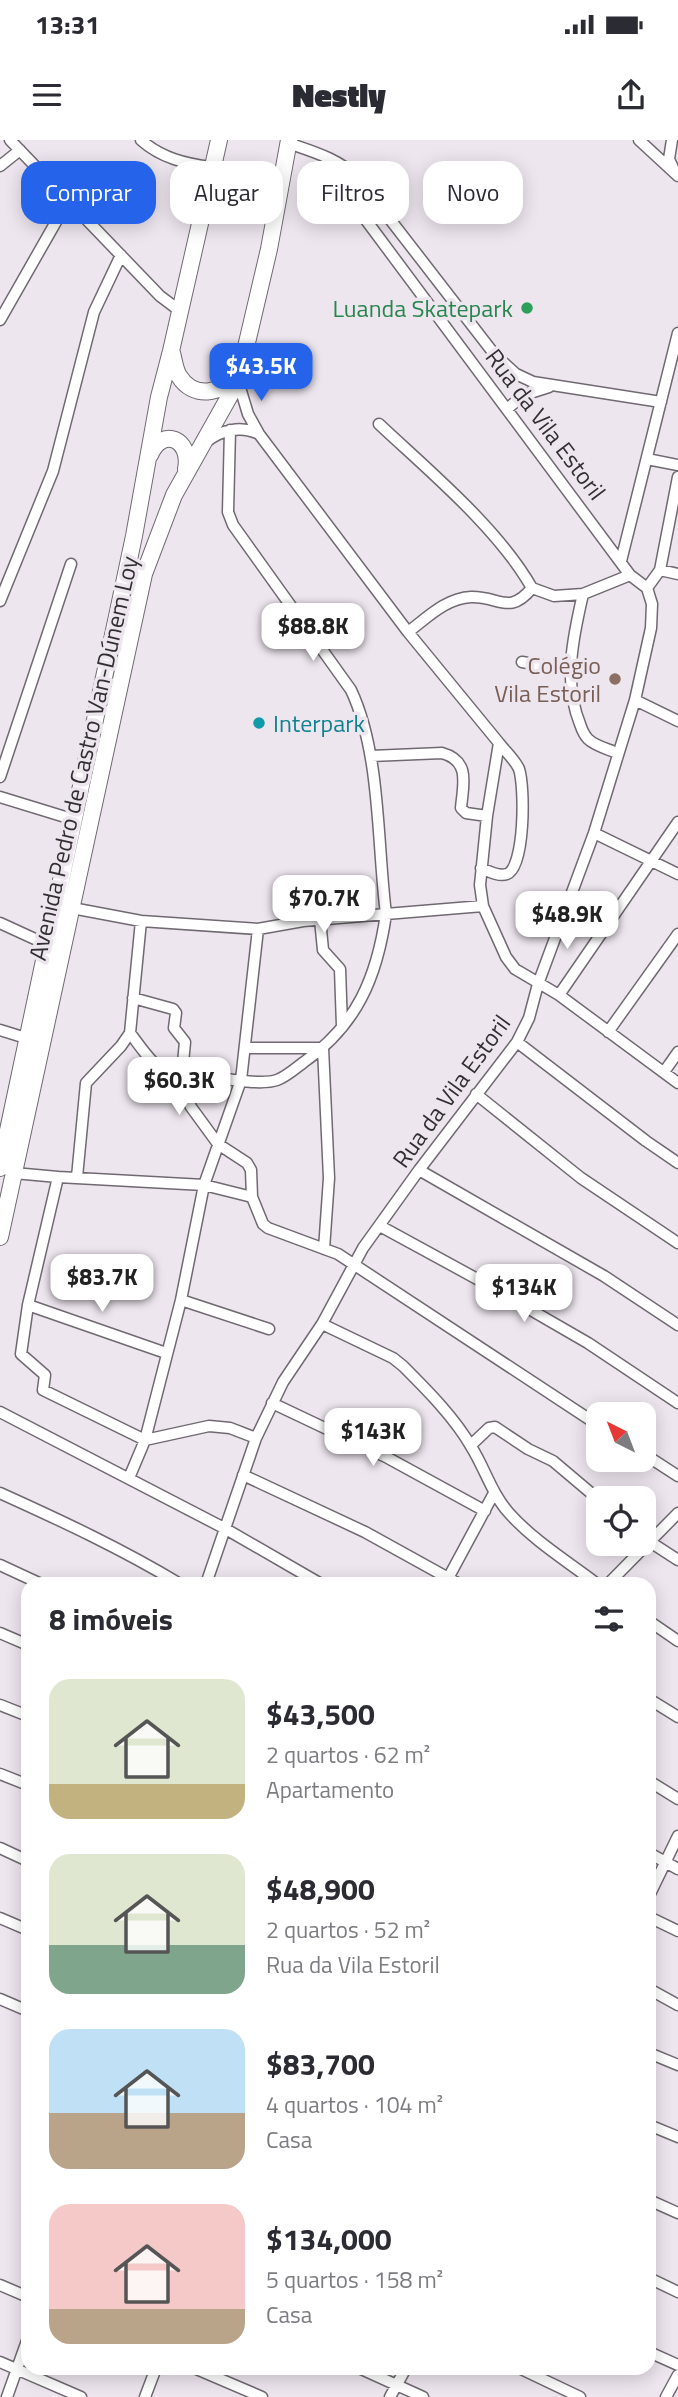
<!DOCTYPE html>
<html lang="pt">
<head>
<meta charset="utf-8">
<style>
  body { margin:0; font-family:"Titillium Web",sans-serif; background:#f2f2f3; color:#2b2b33; height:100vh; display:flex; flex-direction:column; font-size:26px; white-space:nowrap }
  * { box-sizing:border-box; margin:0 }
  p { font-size:23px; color:#7c7c81 }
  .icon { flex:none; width:38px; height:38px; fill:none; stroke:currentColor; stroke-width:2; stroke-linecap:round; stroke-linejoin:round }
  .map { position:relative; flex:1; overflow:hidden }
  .details { position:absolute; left:21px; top:1437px; width:635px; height:798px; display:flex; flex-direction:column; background:#fff; border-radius:21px; box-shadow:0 4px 18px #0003 }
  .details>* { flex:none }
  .banner { position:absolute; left:21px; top:21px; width:637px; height:63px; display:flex; gap:14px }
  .needle { width:46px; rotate:318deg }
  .buttons { position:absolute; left:586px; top:1262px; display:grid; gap:14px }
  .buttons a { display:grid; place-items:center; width:70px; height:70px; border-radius:14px; background:#fff; box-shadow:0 4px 18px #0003; font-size:35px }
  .price { position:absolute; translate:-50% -60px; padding:0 16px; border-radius:14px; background:#fff; color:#222; font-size:23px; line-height:46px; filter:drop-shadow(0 2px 4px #0008) }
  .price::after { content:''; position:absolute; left:50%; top:42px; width:21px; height:16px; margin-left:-10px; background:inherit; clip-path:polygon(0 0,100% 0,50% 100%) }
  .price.selected { background:#2563eb; color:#fff }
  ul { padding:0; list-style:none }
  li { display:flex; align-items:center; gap:21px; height:175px; padding:0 28px }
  li span { display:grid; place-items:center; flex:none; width:196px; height:140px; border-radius:21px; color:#555 }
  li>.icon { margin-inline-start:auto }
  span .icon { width:84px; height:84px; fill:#fffc; stroke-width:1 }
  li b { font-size:30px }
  h2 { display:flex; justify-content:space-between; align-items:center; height:84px; padding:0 28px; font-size:30px }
  .pill { padding:0 24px; border-radius:21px; background:#fff; box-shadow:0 4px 18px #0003; font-size:24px; line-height:63px }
  .pill.selected { background:#2563eb; color:#fff }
  .status { display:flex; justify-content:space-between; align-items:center; height:49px; padding:0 35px; background:#fff; direction:ltr }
  .status svg { height:19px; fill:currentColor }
  header { display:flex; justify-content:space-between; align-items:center; height:91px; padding:0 28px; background:#fff; font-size:32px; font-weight:800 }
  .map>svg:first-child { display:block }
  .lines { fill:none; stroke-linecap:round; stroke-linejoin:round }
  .minor-casing { stroke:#706971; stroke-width:13 }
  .highway-casing { stroke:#706971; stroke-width:18 }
  .minor { stroke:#fff; stroke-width:10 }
  .highway { stroke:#fff; stroke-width:16 }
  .leisure-dot { fill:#2e9e5b; stroke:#eee6ef; stroke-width:2.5 }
  .education-dot { fill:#8d6e63; stroke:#eee6ef; stroke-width:2.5 }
  .culture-dot { fill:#0f9aa8; stroke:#eee6ef; stroke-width:2.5 }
  .labels { text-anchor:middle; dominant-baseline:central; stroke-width:7; stroke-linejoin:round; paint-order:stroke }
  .leisure-label { font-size:24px; fill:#27864d; stroke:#eee6ef; text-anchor:end }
  .street-label { font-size:24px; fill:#322f32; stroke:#eee6ef }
  .education-label { font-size:24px; fill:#785e54; stroke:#eee6ef; text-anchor:end }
  .culture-label { font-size:24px; fill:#0d838f; stroke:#eee6ef; text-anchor:start }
</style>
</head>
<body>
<div class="status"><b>13:31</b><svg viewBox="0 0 49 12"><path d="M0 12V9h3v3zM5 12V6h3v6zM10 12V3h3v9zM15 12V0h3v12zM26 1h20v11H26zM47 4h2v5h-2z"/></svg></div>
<header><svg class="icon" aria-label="menu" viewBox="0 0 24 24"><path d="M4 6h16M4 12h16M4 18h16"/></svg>Nestly<svg class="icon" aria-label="share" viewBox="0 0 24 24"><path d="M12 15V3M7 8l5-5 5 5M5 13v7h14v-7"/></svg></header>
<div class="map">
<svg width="678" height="2257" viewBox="0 0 678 2257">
  <rect width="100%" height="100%" fill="#eee6ef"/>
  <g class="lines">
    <defs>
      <path id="minor" d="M10 0 160 156 180 171
        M141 0C161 18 186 24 212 27
        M639 0 678 36
        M672 0 669 19 674 30
        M288 3C314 12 339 19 358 38L495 215 516 234 533 242 661 262
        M0 26 20 10
        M0 180 69 59
        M238 241 248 274 259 294 408 492 499 603 487 676 480 745 483 766 506 817 515 829 559 855 678 943
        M508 268 524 255 549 247
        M379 284C429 331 498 388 532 448L554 456 583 454
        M206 302C221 290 241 285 259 294
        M647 319 678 325
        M621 421 678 193
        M660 430 678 434
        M647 448 660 430 678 337
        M0 461 53 331 94 172 121 115
        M408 492C427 478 446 458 471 457 499 456 509 476 532 448
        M522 522 571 530
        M635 560 678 581
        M617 613C608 609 595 606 588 599 584 595 582 590 580 584 563 542 573 497 583 454L630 435
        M371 616 442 613C471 621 463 645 461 668L466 673 487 676
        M0 637 71 424
        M0 657 75 680
        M594 693 678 734
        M481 728C488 731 499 737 507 734 525 727 525 647 519 629 515 620 506 612 499 603
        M72 768 141 781 258 789 303 781 386 774C377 704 381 614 351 550L233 385 228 372 230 290
        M320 779 323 810 340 829 342 886
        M0 783 48 805
        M559 855 678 682
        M133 858 173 869 176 873 174 888 185 902 182 933
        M0 890 29 899
        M608 892 678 794
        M130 893C137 902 144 913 153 922 166 935 200 937 219 938 234 940 263 945 277 940 286 937 296 928 304 922 357 885 377 837 386 774L483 766
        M517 902 646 1001 678 1023
        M245 908H323L329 1038 324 1109
        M664 932 678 912
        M191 936 187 958 191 967 218 1004 247 1023 251 1030 252 1057
        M476 954 581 1038 678 1103
        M419 1030 604 1136 678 1185
        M14 1033 58 1037
        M77 1037 86 943 121 906 130 893 141 781
        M380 1086 479 1140 588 1203 678 1263
        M181 1160 269 1189
        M28 1165 166 1213
        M322 1184 393 1218 403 1226C427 1250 455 1278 472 1308 485 1329 492 1354 509 1373 534 1401 567 1421 597 1444
        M272 1263 388 1318 485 1371
        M0 1272 224 1388 321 1444
        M256 1298 230 1288 209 1286 145 1300 43 1250 45 1235 21 1214 28 1165 58 1037 204 1045 252 1057 263 1084 268 1088 338 1114 598 1285
        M471 1305 489 1288 495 1287 528 1309 553 1321 598 1359
        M644 1314 678 1336
        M243 1335 365 1392 459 1444
        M129 1338 145 1300 181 1160 204 1045 241 940 258 789
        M0 1353C62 1381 122 1409 180 1444
        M644 1398 678 1420
        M0 1425 41 1444
        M206 1444 256 1298 283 1242 322 1184 363 1108 419 1030 517 902 529 878 538 844 594 693 635 560 651 488 652 464 647 448 630 435 360 72 349 48 348 28
        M445 1444 494 1353
        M608 1444 678 1373
        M649 1481 678 1501
        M0 1493 28 1505
        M649 1559 678 1577
        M0 1565 28 1576
        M0 1634 28 1645
        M649 1641 678 1659
        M0 1708 28 1721
        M649 1713 678 1729
        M649 1756 678 1696
        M649 1777 678 1791
        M0 1778 28 1790
        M649 1849 678 1865
        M0 1859 28 1871
        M649 1913 678 1925
        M649 1985 678 1997
        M649 2060 678 2073
        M649 2138 678 2152
        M0 2145 28 2157
        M649 2212 678 2225
        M0 2222 81 2257
        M194 2228 262 2257
        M359 2228 423 2257
        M519 2228 580 2257
        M7 2257 28 2198
        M145 2257 156 2228
        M390 2257 406 2228
        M666 2257 678 2235"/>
      <path id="highway" d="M172 213C174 220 175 230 179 236 193 259 222 255 236 234
        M150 315C162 286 192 299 186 329
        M0 1028 134 396 159 257 171 211 219 0
        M0 1097 144 434 174 355 238 241 269 109 289 0"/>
    </defs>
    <use href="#minor" class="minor-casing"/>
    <use href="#highway" class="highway-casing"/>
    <use href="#minor" class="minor"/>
    <use href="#highway" class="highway"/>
  </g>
  <circle class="leisure-dot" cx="527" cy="168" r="7"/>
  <circle class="education-dot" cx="615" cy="539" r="7"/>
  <circle class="culture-dot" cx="259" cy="583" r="7"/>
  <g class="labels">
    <g class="leisure-label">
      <text x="513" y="168">Luanda Skatepark</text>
    </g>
    <g class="street-label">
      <text transform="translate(546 284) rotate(53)">Rua da Vila Estoril</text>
      <text transform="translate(83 618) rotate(-77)">Avenida Pedro de Castro Van-Dúnem Loy</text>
      <text transform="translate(451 951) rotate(-54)">Rua da Vila Estoril</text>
    </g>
    <g class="education-label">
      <text x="601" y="525">Colégio<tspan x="601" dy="28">Vila Estoril</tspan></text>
    </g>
    <g class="culture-label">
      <text x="273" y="583">Interpark</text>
    </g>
  </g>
</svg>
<div class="buttons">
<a><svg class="needle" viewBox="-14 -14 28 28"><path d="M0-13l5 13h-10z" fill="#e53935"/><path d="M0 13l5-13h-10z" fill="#7c7c81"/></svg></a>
<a><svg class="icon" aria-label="locate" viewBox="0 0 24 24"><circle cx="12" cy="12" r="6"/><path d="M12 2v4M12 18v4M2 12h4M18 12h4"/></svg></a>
</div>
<b class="price selected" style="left:261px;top:263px">$43.5K</b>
<b class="price" style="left:313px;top:523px">$88.8K</b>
<b class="price" style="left:324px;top:795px">$70.7K</b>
<b class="price" style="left:567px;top:811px">$48.9K</b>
<b class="price" style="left:179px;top:977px">$60.3K</b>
<b class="price" style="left:102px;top:1174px">$83.7K</b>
<b class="price" style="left:524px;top:1184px">$134K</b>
<b class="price" style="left:373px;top:1328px">$143K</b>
<div class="banner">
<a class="pill selected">Comprar</a>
<a class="pill">Alugar</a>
<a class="pill">Filtros</a>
<a class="pill">Novo</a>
</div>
<section class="details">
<h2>8 imóveis<svg class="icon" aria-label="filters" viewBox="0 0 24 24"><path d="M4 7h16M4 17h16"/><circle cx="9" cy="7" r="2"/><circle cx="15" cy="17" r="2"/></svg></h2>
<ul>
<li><span style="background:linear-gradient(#dfe7d0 75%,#c2b280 0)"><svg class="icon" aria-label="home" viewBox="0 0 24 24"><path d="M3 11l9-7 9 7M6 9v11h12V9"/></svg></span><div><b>$43,500</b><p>2 quartos · 62 m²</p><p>Apartamento</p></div></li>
<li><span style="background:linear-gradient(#dfe7d0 65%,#7fa58c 0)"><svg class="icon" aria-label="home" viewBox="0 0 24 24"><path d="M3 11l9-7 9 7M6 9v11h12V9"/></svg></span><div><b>$48,900</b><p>2 quartos · 52 m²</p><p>Rua da Vila Estoril</p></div></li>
<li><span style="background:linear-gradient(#bfe0f5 60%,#b9a48a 0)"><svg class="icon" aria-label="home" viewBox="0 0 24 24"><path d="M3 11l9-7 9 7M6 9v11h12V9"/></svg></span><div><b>$83,700</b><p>4 quartos · 104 m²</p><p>Casa</p></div></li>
<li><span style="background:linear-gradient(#f6c9c9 75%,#b9a48a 0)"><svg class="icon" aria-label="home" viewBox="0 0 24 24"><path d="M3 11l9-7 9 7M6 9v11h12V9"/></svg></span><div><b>$134,000</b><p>5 quartos · 158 m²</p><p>Casa</p></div></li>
</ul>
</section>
</div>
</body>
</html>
